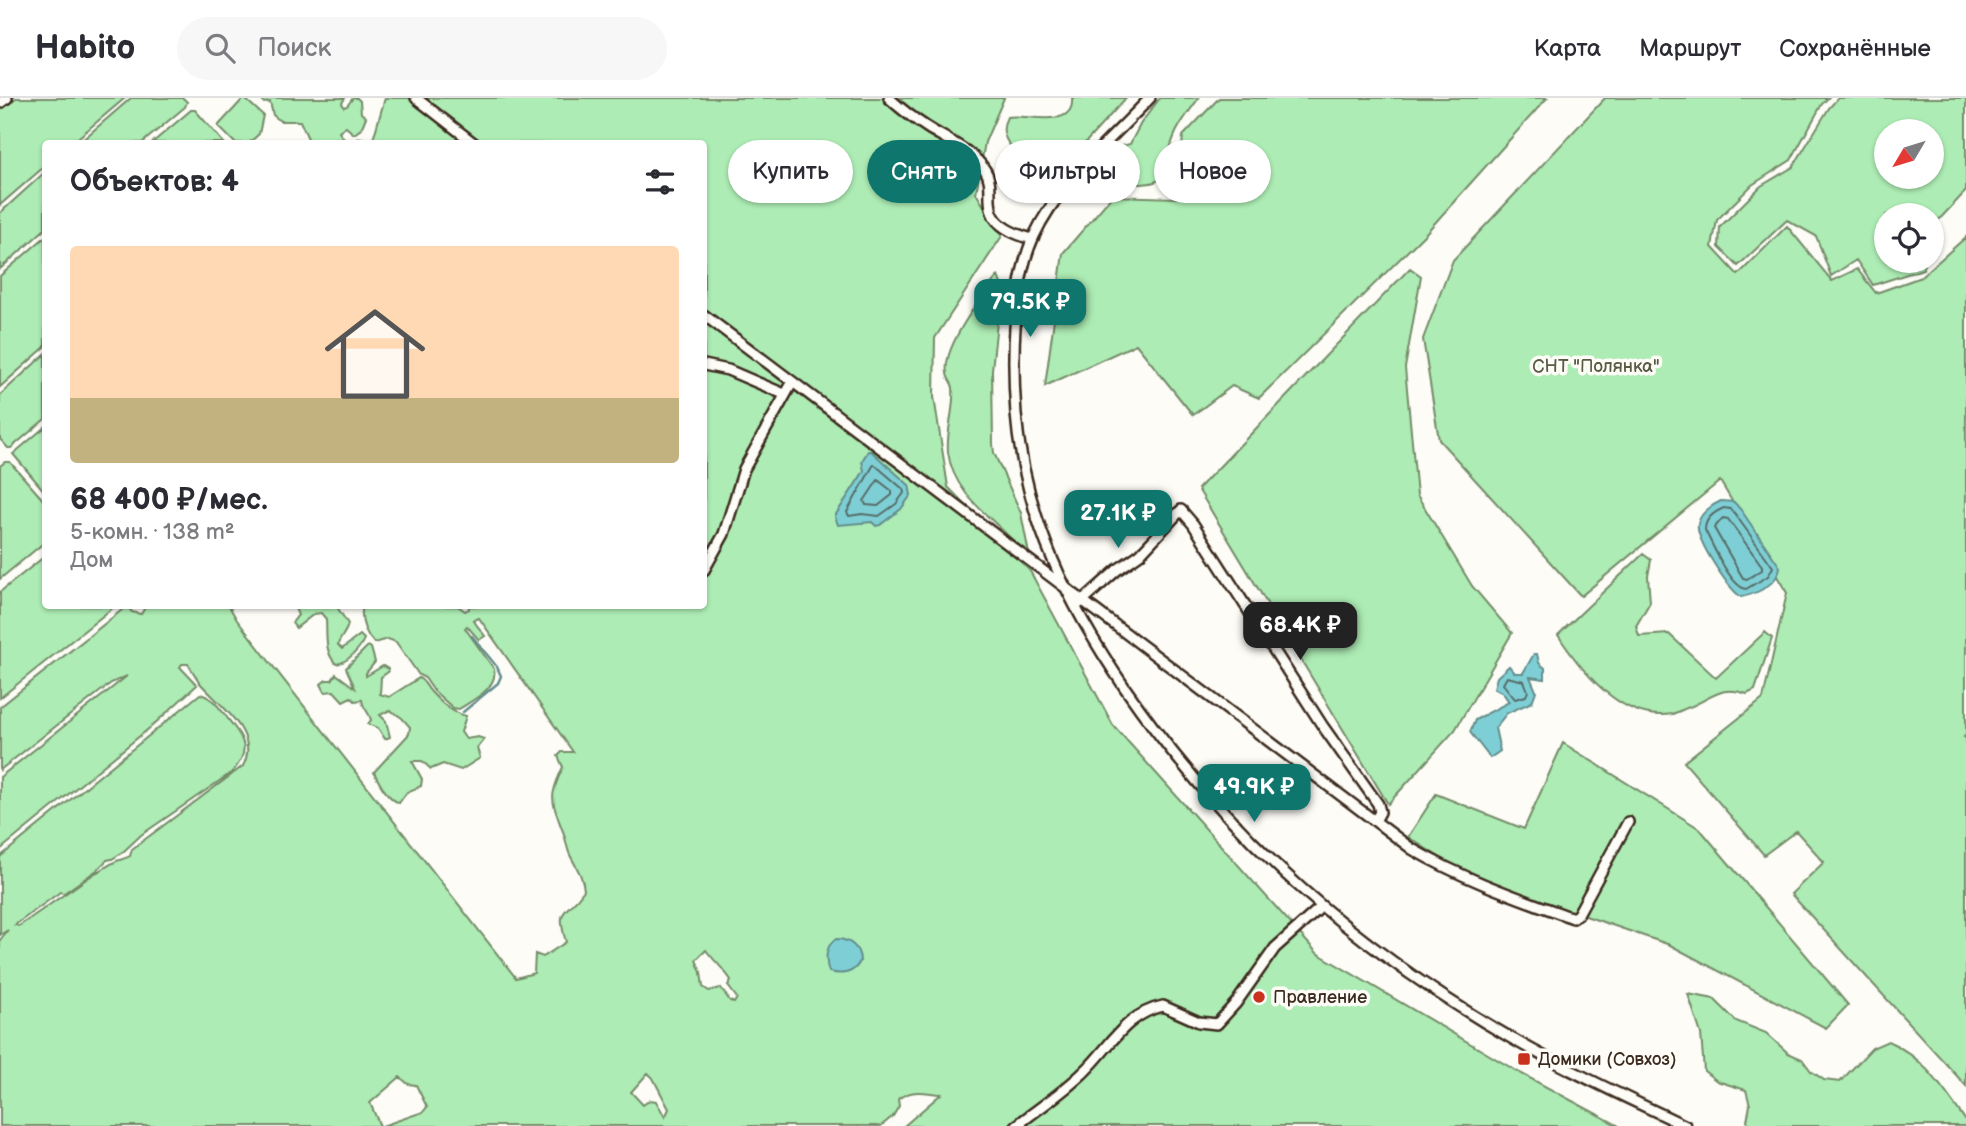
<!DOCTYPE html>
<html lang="ru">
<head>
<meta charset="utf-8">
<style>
  body { margin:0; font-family:"Balsamiq Sans",sans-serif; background:#f7f7f7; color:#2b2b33; height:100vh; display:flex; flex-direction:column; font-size:26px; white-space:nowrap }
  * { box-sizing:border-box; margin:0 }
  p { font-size:23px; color:#7c7c81 }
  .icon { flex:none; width:38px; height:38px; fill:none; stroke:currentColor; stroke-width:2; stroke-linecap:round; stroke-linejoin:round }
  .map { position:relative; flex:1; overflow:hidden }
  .panel { position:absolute; left:42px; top:42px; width:665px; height:469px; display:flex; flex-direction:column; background:#fff; border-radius:7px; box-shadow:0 2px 5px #0004 }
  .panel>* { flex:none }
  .guide { position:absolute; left:728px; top:42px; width:665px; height:63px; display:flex; gap:14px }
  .needle { width:46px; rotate:232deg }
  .controls { position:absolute; left:1874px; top:21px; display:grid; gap:14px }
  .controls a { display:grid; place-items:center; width:70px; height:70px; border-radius:50%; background:#fff; box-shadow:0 2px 5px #0004; font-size:35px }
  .price { position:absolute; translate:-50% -60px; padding:0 16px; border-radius:14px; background:#0f766e; color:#fff; font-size:23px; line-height:46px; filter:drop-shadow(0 2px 4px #0008) }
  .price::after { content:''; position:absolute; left:50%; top:42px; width:21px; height:16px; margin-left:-10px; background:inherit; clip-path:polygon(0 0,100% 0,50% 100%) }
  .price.current { background:#222; color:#fff }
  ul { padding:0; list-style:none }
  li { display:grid; align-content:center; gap:14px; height:371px; padding:0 28px }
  li span { display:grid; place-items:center; height:217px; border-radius:7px; color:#555 }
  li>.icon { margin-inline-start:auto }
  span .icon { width:126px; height:126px; fill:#fffc; stroke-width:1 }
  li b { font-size:30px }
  h2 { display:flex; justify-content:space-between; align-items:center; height:84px; padding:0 28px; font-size:30px }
  .tag { padding:0 24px; border-radius:32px; background:#fff; box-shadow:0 2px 5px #0004; font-size:24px; line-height:63px }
  .tag.current { background:#0f766e; color:#fff }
  header { display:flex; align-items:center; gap:42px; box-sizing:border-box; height:98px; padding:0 35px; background:#fff; border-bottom:2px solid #e1e1e2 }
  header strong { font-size:33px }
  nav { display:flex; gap:38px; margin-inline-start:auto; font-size:24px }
  .search { width:490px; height:63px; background:#f7f7f7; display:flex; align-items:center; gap:18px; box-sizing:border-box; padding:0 24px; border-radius:38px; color:#7c7c81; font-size:26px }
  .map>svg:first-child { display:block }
  .green { fill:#adecb4; stroke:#748b69; stroke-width:2; fill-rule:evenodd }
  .water { fill:#7ecfd5; stroke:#638d8c; stroke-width:2 }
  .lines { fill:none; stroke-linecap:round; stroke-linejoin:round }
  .shore { stroke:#566c67; stroke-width:2 }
  .stream { stroke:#638d8c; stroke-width:2.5 }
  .minor-casing { stroke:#3b2a1e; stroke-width:14 }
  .minor { stroke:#fdfcf7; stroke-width:9 }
  .poi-dot { fill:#c8321e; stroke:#fdfcf7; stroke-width:2.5 }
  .labels { text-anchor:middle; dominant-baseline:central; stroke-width:7; stroke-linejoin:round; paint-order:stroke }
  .park-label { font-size:18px; fill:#585a44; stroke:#fdfcf7 }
  .poi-label { font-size:18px; fill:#3b2a1e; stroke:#fdfcf7; text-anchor:start }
</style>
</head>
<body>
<header>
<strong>Habito</strong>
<div class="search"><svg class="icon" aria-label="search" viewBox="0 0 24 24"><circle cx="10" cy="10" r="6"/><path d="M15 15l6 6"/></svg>Поиск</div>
<nav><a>Карта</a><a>Маршрут</a><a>Сохранённые</a></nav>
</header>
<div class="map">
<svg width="1966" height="1028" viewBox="0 0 1966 1028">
  <rect width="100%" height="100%" fill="#fdfcf7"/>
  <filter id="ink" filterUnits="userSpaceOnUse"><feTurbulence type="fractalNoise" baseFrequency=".0143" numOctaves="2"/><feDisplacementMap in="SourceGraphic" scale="14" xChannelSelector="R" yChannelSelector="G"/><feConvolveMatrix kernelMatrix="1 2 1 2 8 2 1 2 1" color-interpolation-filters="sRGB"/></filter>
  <g filter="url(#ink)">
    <path class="green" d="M16 0H125L72 45 46 46 45 68 0 107V12Z
      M131 0H183L187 4 185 9 142 45H79Z
      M244 0 263 17 259 36 249 45H235L218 28Z
      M260 0H345L342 5 344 9 347 8 353 0H357L360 3 361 15 366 19 361 31 354 36 346 29 339 34 346 44 362 40 366 45H310L300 23H280L273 17 270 4 264 5Z
      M385 0H1004L985 44 976 95 1002 138 935 240 934 299 948 389 1030 473 1113 627 1317 855 1520 975 1619 1028H904L941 996C925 995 913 990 898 1001L899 1008 893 1018 881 1028H382L423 1014 427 1009 416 987 408 986 400 979 370 1005 380 1028H0V842L8 832 0 837V759L200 596C212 599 218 608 225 617 242 639 254 651 231 675L141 737 123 754 112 761 107 762 97 772 64 795 60 794 15 827 19 828 95 775C104 772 111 764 120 762 124 760 127 760 130 758L132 751 243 668C261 635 218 606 200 585 196 579 192 572 188 566H182L180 569 197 587 152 628 0 752V679L127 578 111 585 0 672V609L127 508 132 514 141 516 146 508H229L237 522 516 880 534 875 535 856 543 859 566 844C555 807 567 818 584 792 583 778 576 769 570 757 566 748 566 739 562 731 551 701 549 699 563 669L558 658 562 654H573L479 520 473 522 485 538 479 542 467 528 465 530 494 571C498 590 473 602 459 611L453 610 434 593 425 580 419 577 396 544 388 541 374 545C365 535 361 525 362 512L367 508H458L465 513 469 511V508H704V46L372 45ZM706 852C714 863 723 870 731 882L728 888 737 900 734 905 730 903 721 890 709 893 703 889 701 874 696 862ZM648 975 653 980 669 1011 665 1019 656 1003 650 1002 643 1007 631 994Z
      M1072 0H1126L1045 89C1038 80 1032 70 1024 62 1011 49 997 38 1007 19 1026 15 1075 33 1072 0Z
      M1160 0H1199C1181 24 1166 43 1168 75 1150 96 1117 82 1094 74L1114 50 1130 46 1141 25Z
      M1219 0H1547L1425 136 1259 300 1232 288 1193 317 1136 246 1045 288 1063 155 1112 98 1177 100 1183 38Z
      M1605 0H1828L1822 6 1791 62 1752 87 1717 122 1712 149 1738 177 1787 128 1832 183 1857 171 1876 195 1921 179 1966 139V637L1964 639 1966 640V988L1791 796 1824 764 1796 733 1764 757 1684 664 1763 601 1787 495 1720 383 1581 498 1439 342 1423 241 1453 162Z
      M1838 0H1966V93L1934 127 1932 134V117H1886V163H1925L1923 171 1873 187 1856 162 1831 178 1816 138 1787 122 1738 168 1719 149 1720 129 1761 88 1793 69 1829 10ZM1932 33V79H1886V33Z
      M191 12H195L224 45H152Z
      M45 74V131L0 171V115Z
      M45 139V249L0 289V178Z
      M1410 170 1421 178 1405 270 1417 397 1472 488 1512 535 1455 632 1388 706 1198 391Z
      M998 178 1001 186 992 272 993 346 994 355 1021 415 1029 456C1017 447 1008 437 997 427 975 407 952 386 948 354 946 332 955 311 953 290 953 285 947 281 947 275 942 250 982 197 998 178Z
      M45 256V321L11 350H8L0 341V297Z
      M45 329V394L13 356Z
      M5 364H10L45 404 46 443 0 481V368Z
      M1643 456 1651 462 1648 478 1650 504 1636 528 1639 538 1669 536 1716 580 1765 534 1772 540 1755 592 1747 596C1721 587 1715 598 1692 608 1686 610 1678 614 1672 616 1622 625 1582 574 1558 537Z
      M45 458 46 508H115L0 600V494Z
      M294 508 337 509 348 526C346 536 339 540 338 547L342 551 360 537 364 541C360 551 347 565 336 566 324 554 327 537 326 521L321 515 314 516 296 530 292 525 298 517Z
      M368 548 371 550 375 564 366 575V578L383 568 388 571V574L381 579 380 596 389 599 419 580C426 584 426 589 431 594 440 604 453 615 466 618L461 634 466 641 478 639 484 641 477 650 480 660 461 672 443 666 431 671 422 663H412L422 681 421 688 407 694 399 705C388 700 379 685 374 674L409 636 410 629 402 620 390 612 380 617 386 623 390 639 385 641 378 630 368 626 371 622C369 613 363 611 362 602L355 603 351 599 343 603 334 593 325 594 321 586 326 582H332L336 576 355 590 346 570Z
      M1563 645 1700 731 1848 907 1826 930 1670 847 1469 778 1408 739 1436 696 1524 731Z
      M1688 896 1714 901 1736 923 1766 935 1788 955 1802 961 1811 973 1824 982 1840 984 1872 950 1888 943C1924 959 1944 992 1966 1023V1028H1750L1747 1023 1750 1007 1746 992 1717 983 1704 973 1701 936Z"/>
    <path class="water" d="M868 353H871L909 387 911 397 901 411 880 427 876 428 872 424 838 427 835 418 864 373 862 363Z
      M1721 403 1734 404 1741 412 1780 469C1778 486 1757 496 1741 499 1728 490 1695 441 1698 426 1700 415 1712 407 1721 403Z
      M1534 556H1537L1539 565 1545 570V581L1530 579 1536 593 1532 604 1507 615 1495 630 1500 653 1490 660 1470 634 1475 622 1509 604 1503 595 1494 590 1497 579 1509 568 1515 575H1523Z
      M836 841C849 841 860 849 860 863 854 876 841 877 829 874 825 862 825 848 836 841Z"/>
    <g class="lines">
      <path class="shore" d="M874 366 903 391 904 395 896 406 879 418 862 416 849 418 847 414Z
        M878 382 892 393V397L878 408 866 407 864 403Z
        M1724 410 1730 411 1735 416 1773 469 1768 478 1746 491C1731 489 1712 446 1705 432 1705 421 1714 414 1724 410Z
        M1723 420 1728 421 1762 468V472L1747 481 1743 480 1714 430Z
        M1507 579 1524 583 1528 593 1526 598 1515 601 1503 586Z"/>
      <path class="stream" d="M463 614 498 585 501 578 497 569 472 538"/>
      <defs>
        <path id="minor" d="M416 0 475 46
          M889 0C901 11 914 21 928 30 947 42 973 53 985 72 993 84 988 97 991 110 994 129 1017 137 1032 141
          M1150 0C1110 43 1059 84 1034 138 1012 185 1012 264 1016 316 1024 418 1068 507 1125 590 1231 743 1357 852 1518 944 1572 975 1630 1001 1686 1028
          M0 5 7 0
          M704 217 1412 751C1463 781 1518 800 1573 820L1578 816 1628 724
          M704 267 728 272 784 296
          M704 472 724 436 744 371 792 285
          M1079 506 1117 472 1140 456 1181 412 1193 426 1322 627 1378 706 1380 714 1375 723
          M1016 1028C1039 1010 1064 994 1085 973 1111 948 1125 916 1163 908L1199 924 1217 926 1236 905 1275 850 1321 809"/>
      </defs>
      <use href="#minor" class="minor-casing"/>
      <use href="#minor" class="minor"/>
    </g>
  </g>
  <g class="poi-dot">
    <circle cx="1259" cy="899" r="7"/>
    <rect x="1517" y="954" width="14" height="14" rx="3.5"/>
  </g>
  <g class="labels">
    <g class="park-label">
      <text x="1596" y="268">СНТ "Полянка"</text>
    </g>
    <g class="poi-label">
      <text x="1273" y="899">Правление</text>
      <text x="1538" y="961">Домики (Совхоз)</text>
    </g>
  </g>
</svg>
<div class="controls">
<a><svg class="needle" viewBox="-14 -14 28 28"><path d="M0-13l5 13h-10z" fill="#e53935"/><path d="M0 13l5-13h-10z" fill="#7c7c81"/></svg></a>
<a><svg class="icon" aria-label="locate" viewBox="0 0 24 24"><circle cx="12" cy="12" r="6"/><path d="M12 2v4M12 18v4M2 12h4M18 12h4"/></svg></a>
</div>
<b class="price" style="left:1030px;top:241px">79.5K ₽</b>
<b class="price" style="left:1118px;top:452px">27.1K ₽</b>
<b class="price current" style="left:1300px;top:564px">68.4K ₽</b>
<b class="price" style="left:1254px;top:726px">49.9K ₽</b>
<div class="guide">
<a class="tag">Купить</a>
<a class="tag current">Снять</a>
<a class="tag">Фильтры</a>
<a class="tag">Новое</a>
</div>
<section class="panel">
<h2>Объектов: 4<svg class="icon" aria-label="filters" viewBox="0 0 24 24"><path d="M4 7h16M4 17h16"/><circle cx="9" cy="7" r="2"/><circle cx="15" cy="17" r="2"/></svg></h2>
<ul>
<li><span style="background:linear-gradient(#ffd9b3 70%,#c2b280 0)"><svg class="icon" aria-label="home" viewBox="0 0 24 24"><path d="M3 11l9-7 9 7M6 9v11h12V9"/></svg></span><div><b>68 400 ₽/мес.</b><p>5-комн. · 138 m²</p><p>Дом</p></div></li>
</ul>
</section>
</div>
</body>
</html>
